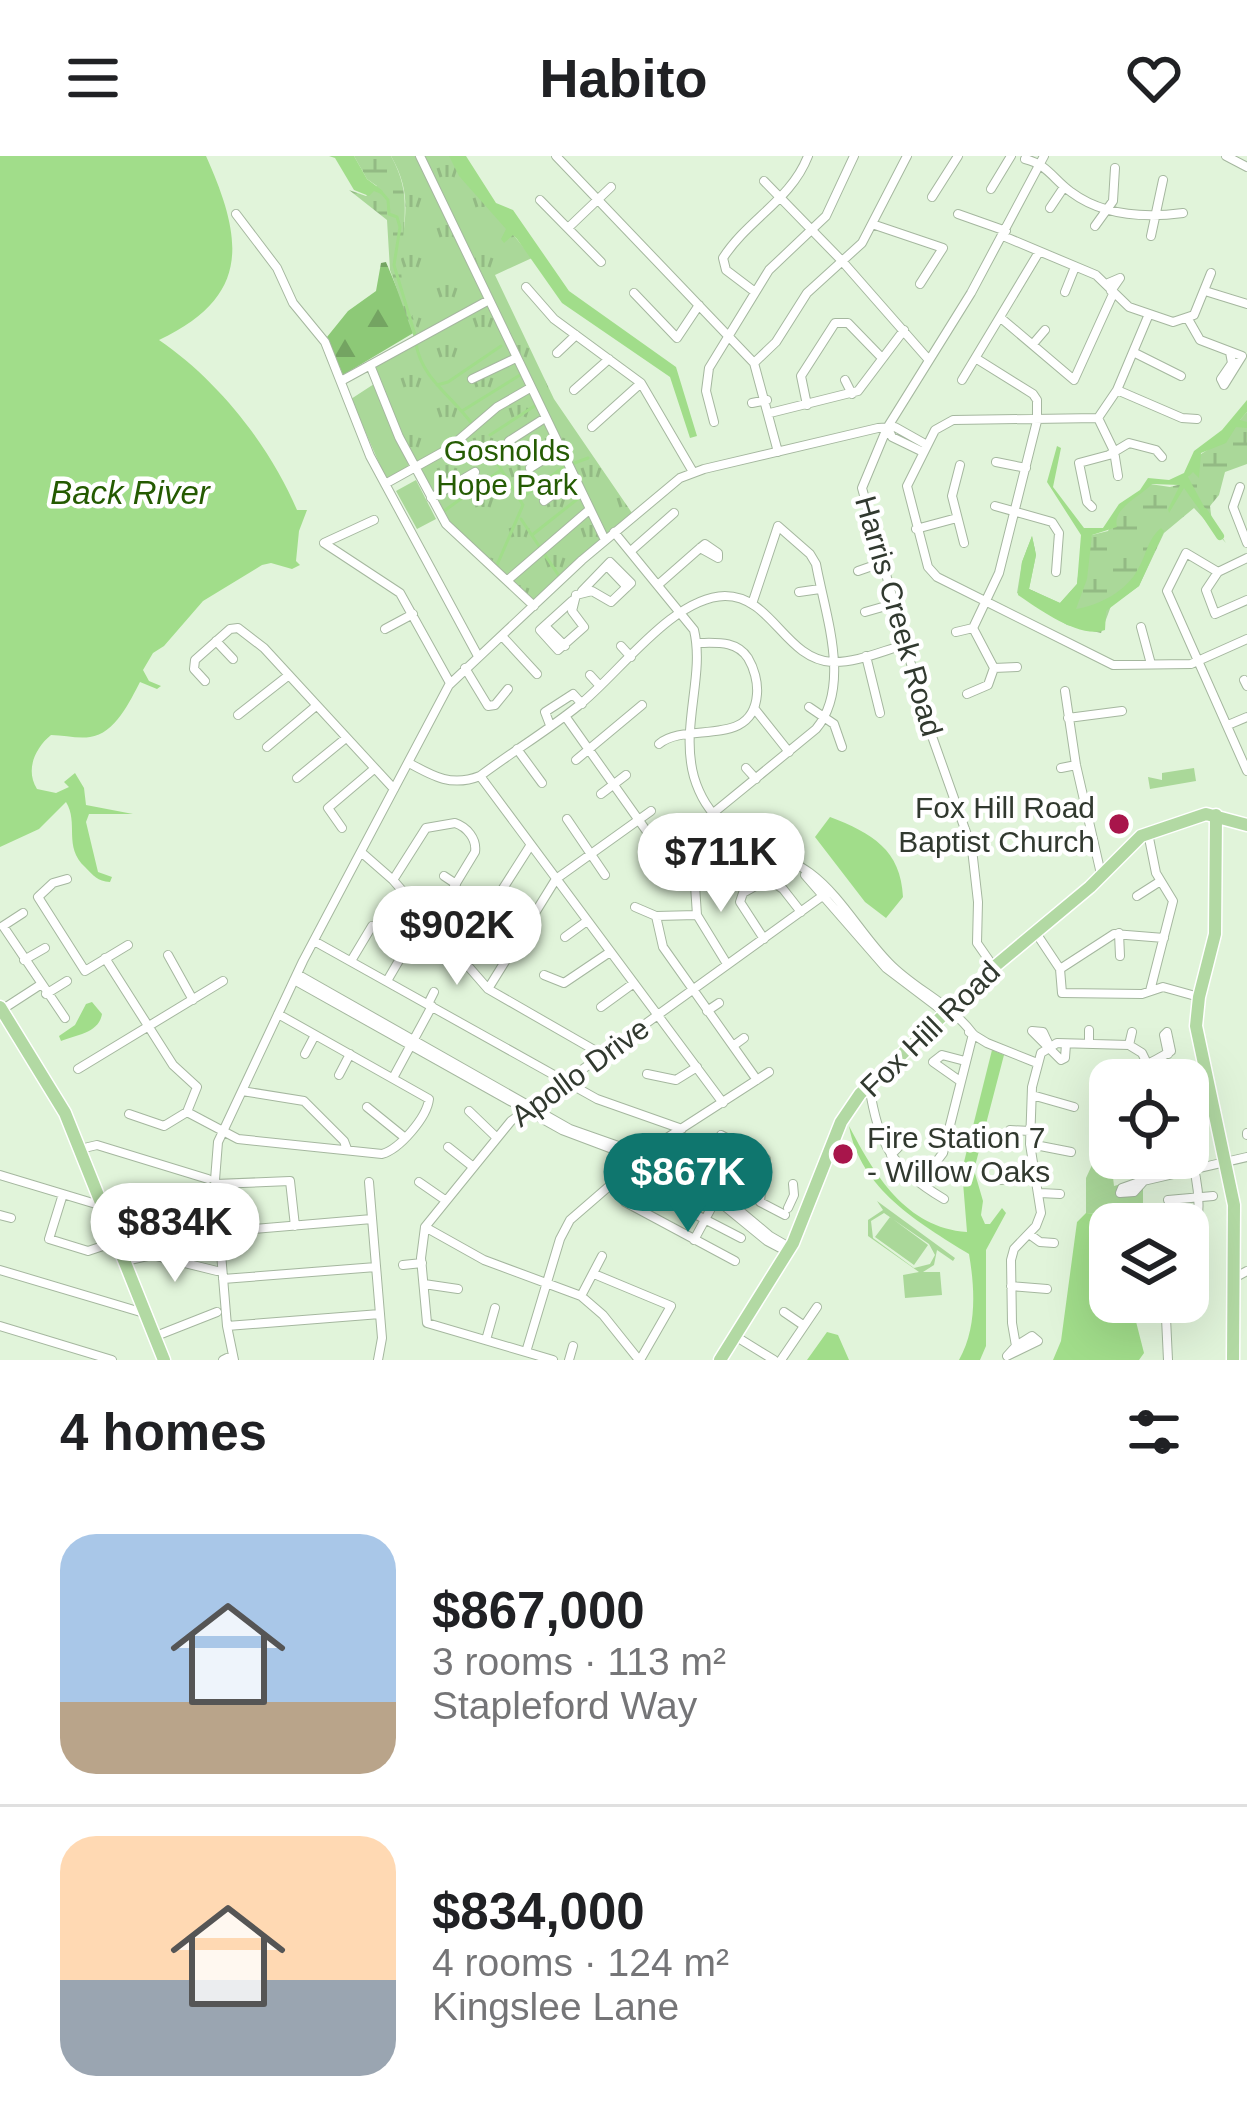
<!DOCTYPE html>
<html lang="en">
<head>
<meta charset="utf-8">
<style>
  body { margin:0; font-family:Arial,sans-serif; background:#f6f6f6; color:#202124; height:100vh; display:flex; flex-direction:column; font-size:45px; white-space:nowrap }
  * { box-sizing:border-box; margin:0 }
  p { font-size:39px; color:#757577 }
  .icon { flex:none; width:66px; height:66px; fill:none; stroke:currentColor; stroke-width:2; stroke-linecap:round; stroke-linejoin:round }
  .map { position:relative; height:1204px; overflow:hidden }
  .side { display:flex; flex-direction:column; background:#fff; flex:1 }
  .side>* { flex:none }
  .controls { position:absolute; left:1089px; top:903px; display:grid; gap:24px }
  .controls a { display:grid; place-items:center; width:120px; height:120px; border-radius:24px; background:#fff; box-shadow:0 12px 48px #0002; font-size:60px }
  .price { position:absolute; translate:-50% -102px; padding:0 27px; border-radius:42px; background:#fff; color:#222; font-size:39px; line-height:78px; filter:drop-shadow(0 3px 6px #0008) }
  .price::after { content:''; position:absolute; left:50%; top:72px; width:36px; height:27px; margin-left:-18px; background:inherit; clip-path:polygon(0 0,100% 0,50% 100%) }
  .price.on { background:#0f766e; color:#fff }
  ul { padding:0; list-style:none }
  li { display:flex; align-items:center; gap:36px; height:300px; padding:0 60px }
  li+li { border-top:3px solid #e0e0e0 }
  li span { display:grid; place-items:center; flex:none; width:336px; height:240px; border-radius:36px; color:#555 }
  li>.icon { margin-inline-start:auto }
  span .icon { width:144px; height:144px; fill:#fffc; stroke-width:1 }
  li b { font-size:51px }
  h2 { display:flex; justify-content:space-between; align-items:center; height:144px; padding:0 60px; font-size:51px }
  header { display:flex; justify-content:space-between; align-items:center; height:156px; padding:0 60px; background:#fff; font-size:54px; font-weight:700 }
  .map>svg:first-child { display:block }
  .grass { fill:#aad899; fill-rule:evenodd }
  .forest { fill:url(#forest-firs) }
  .wetland { fill:url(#wetland-marsh) }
  .park { fill:url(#park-tufts) }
  .water { fill:#a1dd8a }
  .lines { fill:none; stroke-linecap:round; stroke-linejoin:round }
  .stream { stroke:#a1dd8a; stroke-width:3 }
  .river { stroke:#a1dd8a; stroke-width:8 }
  .minor-casing { stroke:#a5b79f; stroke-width:10 }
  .major-casing { stroke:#fff; stroke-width:15 }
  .minor { stroke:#fff; stroke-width:8 }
  .major { stroke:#b2d9a3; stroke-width:12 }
  .poi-dot { fill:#a8154b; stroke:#fff; stroke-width:4.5 }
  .labels { text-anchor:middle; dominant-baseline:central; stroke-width:9; stroke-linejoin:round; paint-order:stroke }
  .park-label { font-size:30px; fill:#255c03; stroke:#fff }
  .street-label { font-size:30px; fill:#31392f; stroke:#fff }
  .poi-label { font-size:30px; fill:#31392f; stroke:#fff; text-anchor:end }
  .water-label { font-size:33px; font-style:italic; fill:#245a01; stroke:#fff }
</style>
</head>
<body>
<header><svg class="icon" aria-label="menu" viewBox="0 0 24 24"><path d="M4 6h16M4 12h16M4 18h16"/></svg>Habito<svg class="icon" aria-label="heart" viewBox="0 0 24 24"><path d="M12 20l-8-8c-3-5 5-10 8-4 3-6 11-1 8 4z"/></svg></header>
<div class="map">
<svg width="1247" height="1204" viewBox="0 0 1247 1204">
  <defs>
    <pattern id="forest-firs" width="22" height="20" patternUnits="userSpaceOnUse" patternTransform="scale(3)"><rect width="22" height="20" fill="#8dc977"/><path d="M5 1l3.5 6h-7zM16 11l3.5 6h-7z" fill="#74a462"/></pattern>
    <pattern id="wetland-marsh" width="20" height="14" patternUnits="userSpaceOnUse" patternTransform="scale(3)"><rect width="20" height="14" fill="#aad899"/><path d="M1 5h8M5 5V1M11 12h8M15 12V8" fill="none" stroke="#93ba84"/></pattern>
    <pattern id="park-tufts" width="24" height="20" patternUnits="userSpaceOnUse" patternTransform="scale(3)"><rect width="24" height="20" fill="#aad899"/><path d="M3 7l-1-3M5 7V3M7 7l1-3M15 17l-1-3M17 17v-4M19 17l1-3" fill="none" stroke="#93ba84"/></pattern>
  </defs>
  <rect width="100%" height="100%" fill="#e1f4da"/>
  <path class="grass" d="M374 228 409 310 386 323 351 243Z
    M416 324 436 363 417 373 396 335Z
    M1194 612 1196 625 1150 633 1148 621 1162 624V617Z
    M1110 995 1114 1030 1143 1022V1048L1126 1060 1086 1057V1022L1098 996Z
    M877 1045 955 1102 953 1105 937 1094 934 1109 923 1116H940L942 1139 905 1142 903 1119 919 1116 868 1080V1064L883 1054ZM884 1057 929 1088 935 1099 930 1108 914 1112 873 1082 871 1065Z
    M890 1061 928 1089 914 1109 875 1081Z"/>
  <path class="forest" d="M386 106 415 176 343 219 327 181 348 155 376 135 381 107Z"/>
  <path class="wetland" d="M354 0H391C411 36 403 56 404 93 405 121 414 150 419 178L414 181 390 114 387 64 349 34 366 40 377 30 367 23Z
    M1247 256V308L1225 316 1219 339 1210 350 1212 366 1226 387 1194 352 1164 377 1139 430 1111 450 1101 477 1067 469 1017 437 1022 406 1032 380 1036 399 1029 433 1060 447 1077 428 1073 455 1079 413 1092 379 1108 375 1119 354 1150 328 1170 331 1185 327 1198 300 1220 286Z"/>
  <path class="park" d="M391 0H450L532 102 495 119 554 243 632 357 535 445 449 367 416 309 371 206 419 178C412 158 401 134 401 112 401 69 416 43 391 0Z"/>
  <path class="water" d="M0 0H206C243 83 252 140 159 184 218 224 270 290 297 354H307L299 375 296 405 300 409 292 413 271 407 262 409 203 445 164 490 153 497 143 514 149 525 161 530 157 533 140 526C130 545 115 578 90 581 78 583 64 579 51 579 35 592 25 614 37 633L56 637 69 631 64 626 75 617 84 632 86 649 133 658H89L86 666 98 716 112 721 110 726C97 725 94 720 85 711 63 691 79 667 66 646L39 673 0 691Z
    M329 0H354L367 23 383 35 381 38 374 35 369 40 354 34 335 2Z
    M449 0H466L496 47 513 54 569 135 676 211 697 280 690 282 670 221 562 147 517 83 513 79 504 87 501 83 506 73 459 20Z
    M1247 244V256L1240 264 1247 266V272L1236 271 1226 287 1201 297 1199 322 1193 316 1188 321 1207 356 1206 363 1184 332 1169 357 1168 353 1180 329 1152 328C1140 341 1112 352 1117 371L1092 379 1087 423 1076 453C1098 450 1127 435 1138 413 1147 398 1147 384 1161 372L1164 375 1139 430 1106 455 1105 474C1080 483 1040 454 1018 439L1022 406 1032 380 1036 399 1029 433 1060 447 1077 428 1081 379 1047 326 1057 290 1061 292 1053 331 1084 372H1103L1119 348 1140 334 1148 322 1169 324 1184 317 1194 295 1222 274Z
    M830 661C872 677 901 694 903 741L886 762 865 746 815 681Z
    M92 846 102 858C99 877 76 879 61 885L59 880 75 869 86 848Z
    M992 894 1004 899 974 1014 983 1045 981 1059 985 1068H990L1002 1052 1006 1057 986 1094V1190L980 1204H959C977 1172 975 1133 969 1098 919 1067 860 1033 849 970 874 1018 906 1072 967 1076L962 1014Z
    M1086 1057 1126 1060 1132 1067 1110 1068V1146H1131L1144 1197 1139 1204H1053L1061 1185 1077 1066Z
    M827 1176 838 1179 849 1204H807Z"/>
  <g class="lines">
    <path class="stream" d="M382 37 388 44 389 58 397 61 400 71 394 109 415 179
      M416 188C422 223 452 240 472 268
      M437 229 448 226 501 190
      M462 255 520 219
      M490 279 536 249
      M488 292 523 349 497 409
      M572 308 588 302
      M523 341 565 310
      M444 355 501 314
      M521 363 539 390
      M532 379 580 341
      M543 396 559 420"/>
    <path class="river" d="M1204 356 1220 380"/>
    <defs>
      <path id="minor" d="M420 0 605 384
        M556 0 754 207 778 296
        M1226 0 1247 11
        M1025 3C1047 8 1054 24 1071 36 1103 60 1145 62 1183 57
        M764 25 842 105 928 203
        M991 33 1011 0
        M932 41 958 0
        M540 44 601 106
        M1050 52 1064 31
        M236 58 277 112 293 147 325 186 370 300 478 500
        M958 58 1006 75
        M872 68 943 92 920 128
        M1095 70 1113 45 1115 12
        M568 72 611 31
        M1003 80 1096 119 1129 151 1173 166 1194 159 1211 117
        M1151 80 1163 24
        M1106 128 1120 122 1111 135
        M526 131 554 163 641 227 693 316
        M1205 135 1247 148
        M755 136 726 114 723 102C748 63 791 44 808 0
        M1065 136 1075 111
        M634 137 677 182 699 149
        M1149 158 1117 234 1098 262 953 264 935 274 907 330 928 411 937 421 1113 509 1191 508 1247 483
        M1002 163 1074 224 1113 138
        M1188 163 1200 184 1242 200 1224 229 1221 223 1232 207 1230 196
        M1033 188 1045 174
        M1133 196 1181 220
        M557 197 576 179
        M754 207 776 186 807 137 862 87 907 0
        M370 209 399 281 446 368 534 450
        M472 223 516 202
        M845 224 852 238
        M962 224 1039 96
        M341 225 489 144
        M574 234 609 203
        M1117 234 1182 262 1197 263
        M752 247 767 244
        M807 249 801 220 835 167H848L882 202
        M770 257 858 235 904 174
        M1098 262 1114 295 1118 320
        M714 266 706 235 709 212 769 114 826 60 854 0
        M592 271 641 227
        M888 273 892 281 923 296
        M509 285 545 262
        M996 306 1026 312
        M960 309 952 340 964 387
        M530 312 560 293
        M385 328 448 293 497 251 530 232
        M1240 331 1233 351 1247 387
        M431 342 475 316
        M544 345 574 323
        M995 350 1052 366 1059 377 1056 416
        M1092 351 1087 346 1079 307 1109 299 1129 287 1156 294 1162 301
        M374 364 324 387 400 437 450 527
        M916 373 957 362
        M614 376 694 474C705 520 680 571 694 621 713 685 765 684 810 717 841 740 862 780 889 807 915 834 950 847 973 878
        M632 394 674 357
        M1247 402 1218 416 1186 397 1167 435 1247 615
        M607 410 627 431
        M858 415 881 407
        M1218 416 1206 434 1215 458 1247 444
        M509 423 589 354
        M659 428 700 392 705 388 718 397V402L700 392
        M799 436 820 433
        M576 439 592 435 611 446 631 427 610 406 582 435
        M572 445 540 474 558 494 584 471 572 455 576 439
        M865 456 893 448
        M545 470 565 490
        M1141 471 1151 508
        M385 473 413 458
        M956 476 973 472 999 417 1037 265V244L1033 238 977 203
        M502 480 537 518
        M216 485 233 503
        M621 490 631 501
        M866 500 880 557
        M465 512 488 550 495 549 508 533
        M994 512 1017 511
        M590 519 600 530
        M1244 524 1247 530
        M205 525 194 513 195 504 230 473 238 472 264 492 394 633
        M1065 535 1076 609 1101 718
        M967 538 988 529 994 512 973 472
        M809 551 834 568 842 591
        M754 552 789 596
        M238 559 289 519
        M565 560 672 711C710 721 735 697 764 674
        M1068 562 1122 555
        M550 569 545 556 573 538 582 548
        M1228 569 1247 561
        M659 588C686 565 753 593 757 538 758 526 754 512 748 502 736 484 716 487 697 487
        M267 591 316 550
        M517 593 542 627
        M576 604 642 549
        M409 607C434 621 452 631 480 620 512 596 547 575 578 550 618 519 672 441 725 440 772 440 785 503 832 506 856 507 882 495 904 489
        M746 612 756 623
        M1061 612 1076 609
        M480 620 723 947
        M297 622 346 582
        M601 638 626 619
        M567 663 605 719
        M342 672 328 652 374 613
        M695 672 816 573C852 530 825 458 816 408L810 398 778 370 752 448
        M1148 677 1156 717 1173 745 1150 835
        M361 696 393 724 488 833 603 899
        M650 706 661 699
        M694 715 697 759 727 808
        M805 719 886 812 948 859
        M444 720 456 728
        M67 723 53 727 38 741 85 815 128 789
        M393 724 426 672 455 667C467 671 477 683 475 696L432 767
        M1137 740 1159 726
        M635 751 656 760 697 759
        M23 757 3 770 65 862
        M656 760 663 791 757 924
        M1036 777 1060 813 1062 837 1142 838 1163 831 1199 841
        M1119 777 1120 800
        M565 781 587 765
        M764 783 740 746 743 737 768 723 783 733 801 756
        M314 785 597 943 682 973
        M168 799 193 844
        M460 800 530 690
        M105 802 173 909 197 931 187 956
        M24 804 45 792
        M351 805 372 770
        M993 810 977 787 978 746 972 693 928 569 862 332 887 272 971 137 1044 0
        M1060 813 1114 778 1164 782
        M297 818 570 973 644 999 721 1039 770 1080 789 1091
        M544 819 564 827 610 796
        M294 824 562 974 639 1003 712 1040 767 1085 788 1096
        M387 825 401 801
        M488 833 556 723 651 655
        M46 838 67 825
        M428 848 434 836
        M601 851 634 827
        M3 853 40 829
        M707 855 719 847
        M1089 874V888
        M969 876 987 887 1037 907
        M1049 889 1043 876 1032 875 1061 904 1065 902 1066 888
        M1129 889 1132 876
        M733 890 744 882
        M305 898 315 879
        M78 913 223 825
        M1122 916C1138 915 1158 903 1171 895L1167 876 1164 879 1168 898
        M647 918 676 924 697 911
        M339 919 350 898
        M393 922 432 850
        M960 925 933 906 942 899 965 905
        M869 930C879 988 890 1011 944 1043
        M242 935 304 945 344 985 347 993
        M1032 939 1074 951
        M367 951 404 981
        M469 955 496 981
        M129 958 164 970 187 956 238 983 382 998C400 993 427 961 429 943L278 858
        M1010 974 1030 975
        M1247 977V979
        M721 979 766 1003
        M1188 984 1197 980
        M1030 988 1071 996
        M448 991 472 1010
        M80 993 97 989 208 1023
        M1188 994C1201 1028 1203 1068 1188 1102
        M891 999 905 984
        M700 1004 761 1035 760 1046 785 1059
        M1135 1005 1143 1002
        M0 1019 96 1048 114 1044 213 1073
        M1000 1024 1034 1022
        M369 1026 382 1182 378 1204
        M419 1026 445 1044
        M921 1026 943 997 973 878
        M1143 1026 1134 1036 1120 1037 1122 1032 1139 1026 1247 1001
        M216 1028 290 1025 295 1070
        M1040 1037 1060 1038
        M63 1038 49 1083 88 1095 115 1086
        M656 1038 741 1082
        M1168 1044 1213 1040
        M625 1046 735 1105
        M788 1052 794 1039 793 1028
        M0 1059 11 1062
        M425 1071 484 1104 581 1140 603 1159 639 1204
        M220 1076 372 1063
        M1029 1078 1040 1086 1054 1087
        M694 1084 744 991
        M125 1105 152 1099 217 1115
        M403 1109 422 1107
        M0 1114 144 1157
        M594 1118 671 1150 640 1204
        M1234 1122 1247 1115
        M223 1123 376 1111
        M424 1128 458 1133
        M1011 1130 1047 1133
        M1188 1136 1194 1138
        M581 1140 602 1100
        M784 1156 803 1169
        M0 1170 112 1204
        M227 1170 380 1158
        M156 1180 217 1156
        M735 1180 774 1204
        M486 1184 495 1152
        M1016 1190 1032 1180 1038 1185 1007 1200 1016 1190 1012 1167 1011 1104 1014 1093 1036 1070 1041 1057 1030 988 1032 931 1041 897 1057 887 1129 889 1142 897 1155 924
        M526 1196 560 1083 570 1064 659 987 769 916
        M223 1204 227 1202
        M234 1204 227 1170 215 1024 218 986 303 805 449 529 582 404 680 322 704 313 878 272 895 271 927 289
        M553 1204 427 1167 421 1102 425 1071 511 965 828 736
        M569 1204 573 1190
        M781 1204 817 1151
        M1168 1204 1166 1162 1169 1146"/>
      <path id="major" d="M1216 659 1215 778 1199 841 1196 870 1234 1049 1233 1204
        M0 851 65 957 164 1204
        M720 1204 793 1087 841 966 860 938 994 811 1090 731 1141 680 1206 658 1247 669"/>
    </defs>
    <use href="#minor" class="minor-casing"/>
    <use href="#major" class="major-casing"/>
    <use href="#minor" class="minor"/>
    <use href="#major" class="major"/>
  </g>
  <g class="poi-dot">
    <circle cx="1119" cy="668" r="12"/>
    <circle cx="843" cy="998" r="12"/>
  </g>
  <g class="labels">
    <g class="park-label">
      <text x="507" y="294">Gosnolds<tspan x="507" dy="34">Hope Park</tspan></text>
    </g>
    <g class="street-label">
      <text transform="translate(899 460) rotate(74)">Harris Creek Road</text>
      <text transform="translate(930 873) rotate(-44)">Fox Hill Road</text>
      <text transform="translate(580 916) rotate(-36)">Apollo Drive</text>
    </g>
    <g class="poi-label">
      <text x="1095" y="651">Fox Hill Road<tspan x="1095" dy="34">Baptist Church</tspan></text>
      <text x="867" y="981" text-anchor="start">Fire Station 7<tspan x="867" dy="34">- Willow Oaks</tspan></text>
    </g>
    <g class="water-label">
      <text x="130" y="336">Back River</text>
    </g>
  </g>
</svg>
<div class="controls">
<a><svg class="icon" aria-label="locate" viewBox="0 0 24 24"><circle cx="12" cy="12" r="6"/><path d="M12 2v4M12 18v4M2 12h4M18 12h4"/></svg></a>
<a><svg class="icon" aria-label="layers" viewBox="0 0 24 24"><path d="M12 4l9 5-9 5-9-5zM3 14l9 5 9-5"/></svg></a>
</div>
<b class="price" style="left:721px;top:759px">$711K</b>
<b class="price" style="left:457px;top:832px">$902K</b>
<b class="price on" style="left:688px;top:1079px">$867K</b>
<b class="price" style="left:175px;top:1129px">$834K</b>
</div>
<section class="side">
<h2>4 homes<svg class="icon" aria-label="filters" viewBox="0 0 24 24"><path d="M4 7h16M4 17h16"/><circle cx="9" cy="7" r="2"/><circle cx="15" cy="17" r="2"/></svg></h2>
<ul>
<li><span style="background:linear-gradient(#a9c7e8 70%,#b9a48a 0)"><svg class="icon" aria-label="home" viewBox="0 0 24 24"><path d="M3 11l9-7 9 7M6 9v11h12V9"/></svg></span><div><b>$867,000</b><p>3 rooms · 113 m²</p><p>Stapleford Way</p></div></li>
<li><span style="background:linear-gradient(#ffd9b3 60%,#9aa5b1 0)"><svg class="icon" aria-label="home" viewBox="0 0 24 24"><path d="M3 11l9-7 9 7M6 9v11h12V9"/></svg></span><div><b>$834,000</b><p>4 rooms · 124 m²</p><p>Kingslee Lane</p></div></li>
</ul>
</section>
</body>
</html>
